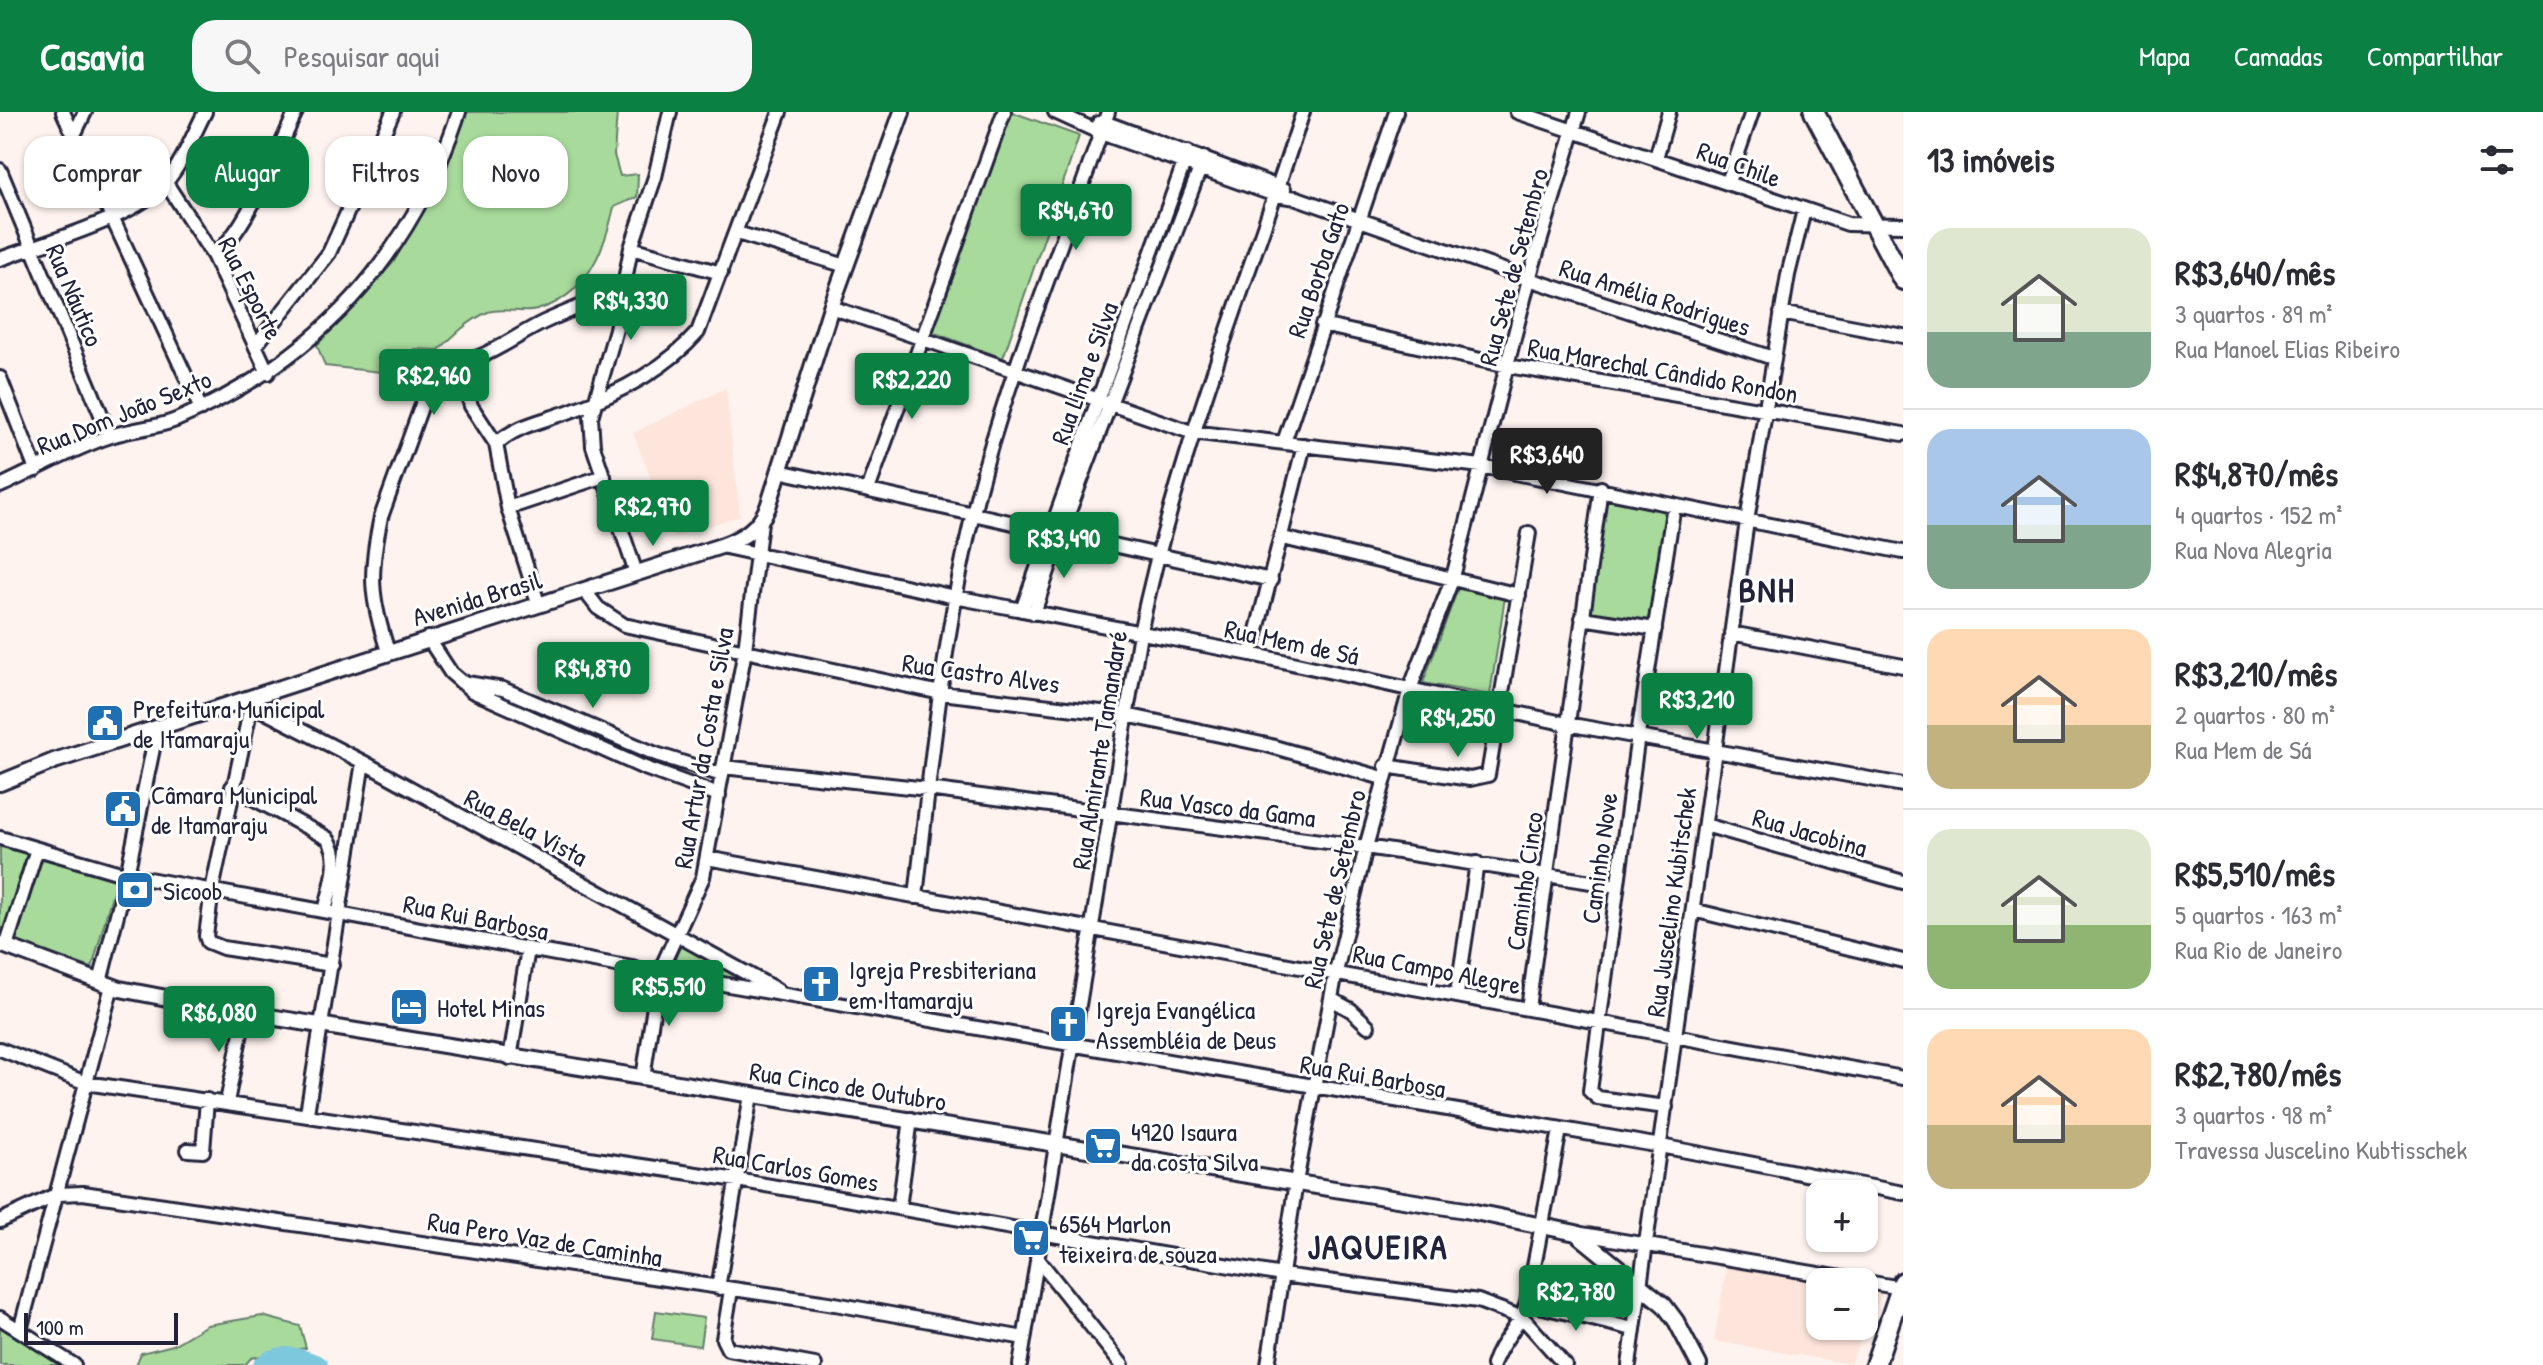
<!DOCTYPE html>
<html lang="pt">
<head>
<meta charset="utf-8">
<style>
  body { margin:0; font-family:"Patrick Hand",sans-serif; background:#f7f7f7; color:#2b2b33; height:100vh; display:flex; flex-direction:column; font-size:30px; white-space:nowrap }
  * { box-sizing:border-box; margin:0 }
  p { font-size:26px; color:#7c7c81 }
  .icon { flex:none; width:44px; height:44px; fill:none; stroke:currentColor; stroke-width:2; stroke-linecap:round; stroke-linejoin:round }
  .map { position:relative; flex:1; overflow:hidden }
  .details { display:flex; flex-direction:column; background:#fff; width:640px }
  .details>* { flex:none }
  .top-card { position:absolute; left:24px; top:24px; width:760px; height:72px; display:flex; gap:16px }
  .fabs { position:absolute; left:1806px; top:1068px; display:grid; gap:16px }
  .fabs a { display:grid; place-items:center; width:72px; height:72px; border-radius:16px; background:#fff; box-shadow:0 2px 6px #0004; font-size:40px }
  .scale { position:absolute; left:24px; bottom:20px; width:154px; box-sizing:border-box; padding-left:8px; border:4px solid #22223b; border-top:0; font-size:22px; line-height:28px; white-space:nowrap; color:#22223b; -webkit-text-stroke:6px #fff; paint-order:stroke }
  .price { position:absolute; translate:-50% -68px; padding:0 18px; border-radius:8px; background:#0b8043; color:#fff; font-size:26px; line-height:52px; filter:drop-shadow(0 2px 4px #0008) }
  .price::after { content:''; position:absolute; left:50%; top:48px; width:24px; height:18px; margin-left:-12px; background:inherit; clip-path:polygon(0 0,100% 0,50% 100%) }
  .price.current { background:#222; color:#fff }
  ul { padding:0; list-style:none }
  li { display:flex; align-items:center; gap:24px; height:200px; padding:0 24px }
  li+li { border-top:2px solid #e1e1e2 }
  li span { display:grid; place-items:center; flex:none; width:224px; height:160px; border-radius:24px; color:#555 }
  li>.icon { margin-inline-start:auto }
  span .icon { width:96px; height:96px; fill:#fffc; stroke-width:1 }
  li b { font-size:34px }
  h2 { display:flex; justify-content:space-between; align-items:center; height:96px; padding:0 24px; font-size:34px }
  .chip { padding:0 28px; border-radius:24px; background:#fff; box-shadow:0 2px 6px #0004; font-size:28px; line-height:72px }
  .chip.current { background:#0b8043; color:#fff }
  header { display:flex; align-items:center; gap:48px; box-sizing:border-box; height:112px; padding:0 40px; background:#0b8043; color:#fff }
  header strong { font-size:38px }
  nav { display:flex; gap:44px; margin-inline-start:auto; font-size:28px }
  .search { width:560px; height:72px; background:#f7f7f7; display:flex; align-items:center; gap:20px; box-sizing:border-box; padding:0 28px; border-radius:24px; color:#7c7c81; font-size:30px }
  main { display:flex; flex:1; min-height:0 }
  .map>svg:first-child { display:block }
  .built { fill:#fde5db }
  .green { fill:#a8da9c; stroke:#657e6c; stroke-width:2 }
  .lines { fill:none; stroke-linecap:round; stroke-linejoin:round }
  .river { stroke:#7dc8dd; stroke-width:18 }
  .minor-casing { stroke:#22223b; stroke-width:18 }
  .tertiary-casing { stroke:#22223b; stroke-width:20 }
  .primary-casing { stroke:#22223b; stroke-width:24 }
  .minor { stroke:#fff; stroke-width:12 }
  .tertiary { stroke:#fff; stroke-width:14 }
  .primary { stroke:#fff; stroke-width:18 }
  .labels { text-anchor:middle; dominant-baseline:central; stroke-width:6; stroke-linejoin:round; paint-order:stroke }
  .street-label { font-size:26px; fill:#22223b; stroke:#fff }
  .poi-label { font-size:26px; fill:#22223b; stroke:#fff; text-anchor:start }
  .district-label { font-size:34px; font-weight:bold; letter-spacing:2px; fill:#22223b; stroke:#fff }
</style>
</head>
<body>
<header>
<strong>Casavia</strong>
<div class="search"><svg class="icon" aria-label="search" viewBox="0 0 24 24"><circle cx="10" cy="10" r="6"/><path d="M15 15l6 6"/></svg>Pesquisar aqui</div>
<nav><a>Mapa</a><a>Camadas</a><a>Compartilhar</a></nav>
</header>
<main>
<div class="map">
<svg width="1903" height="1253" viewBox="0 0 1903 1253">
  <rect width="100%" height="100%" fill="#fef3ef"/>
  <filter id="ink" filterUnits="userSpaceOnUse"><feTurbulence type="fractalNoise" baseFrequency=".0125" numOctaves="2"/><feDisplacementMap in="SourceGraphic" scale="16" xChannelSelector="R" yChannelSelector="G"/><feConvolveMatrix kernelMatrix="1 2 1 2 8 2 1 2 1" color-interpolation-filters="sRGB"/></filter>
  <g filter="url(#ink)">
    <path class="built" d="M726 276 740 404 674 425 633 321Z
      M1727 1153 1827 1170H1820V1214H1864V1176L1883 1179 1850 1252 1714 1229Z"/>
    <path class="green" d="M466 0H617L614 43 620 64 638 62 637 85 614 95C604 140 586 184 537 198 522 202 503 195 488 200 469 208 453 224 439 238L414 237 406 248 388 245 381 260 325 254 317 233 393 151 445 61Z
      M1012 0 1079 24 1003 246 932 220Z
      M1607 388 1668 400 1654 510 1590 501Z
      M1459 474 1505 485 1490 583 1423 571Z
      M0 734 116 768 92 856 0 824Z
      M682 831 753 873 671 855Z
      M656 1199 704 1206 700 1234 652 1227Z
      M262 1204 300 1214 306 1236 251 1246 245 1253H136L141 1241 173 1233 207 1213Z
      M0 1206 73 1253H0Z"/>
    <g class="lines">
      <path class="river" d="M262 1253C278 1238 302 1245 319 1253"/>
      <defs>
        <path id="minor" d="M63 0 201 297
          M1055 0 1101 21 1275 83 1297 86 1529 167 1773 246
          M1517 0 1848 112 1903 113
          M1099 11 1104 10 1284 77
          M73 25 85 0
          M1656 46 1669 0
          M0 58 110 324
          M1728 70 1752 0
          M166 71 213 143 268 261
          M737 121 846 154
          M631 136 721 161
          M213 143C245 124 278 36 296 0
          M0 147C43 131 138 105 166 70 183 50 193 23 205 0
          M831 195 1191 320 1481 354 1903 440
          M1781 201 1903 224
          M1322 213 1508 254 1903 322
          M256 233 329 141 393 0
          M459 252 471 294 496 332 508 396 538 491
          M0 266 36 358
          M1284 330 1396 0
          M496 332C518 313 540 310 568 300 615 283 665 258 698 220L780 0
          M779 359 1271 468
          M0 374C36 358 73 336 111 324 132 317 156 316 176 308 318 248 410 146 459 0
          M868 378 1004 0
          M508 396 604 364
          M1283 426 1519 483
          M721 434 955 485 1251 542 1567 612 1903 673
          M636 461 593 334 591 305 616 217 631 136 655 65 670 0
          M584 478 598 496 624 513 941 581 1126 603 1267 633 1383 666
          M1022 498 1188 40
          M1034 501 1060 423 1204 46
          M1582 506 1655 517
          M1731 521 1903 554
          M428 526 451 561 472 579 642 655 719 683
          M388 539C370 485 369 461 381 405L432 265 440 253C478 254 511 226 544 210 570 198 598 188 625 175
          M1251 542 1304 333
          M461 570 503 577 656 642 722 663
          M242 588 363 650 777 878
          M251 594 212 778 206 824 208 830 223 836 332 853
          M1386 654 1470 667 1488 663 1529 421
          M723 655 928 677 1366 735 1617 774
          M232 675 327 726C343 745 330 777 325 799
          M1705 713 1903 770
          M0 726 127 763 659 861 1661 1034 1903 1081
          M707 746 1903 966
          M916 785C932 641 946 495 985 355 1019 234 1068 119 1108 0
          M1693 798 1903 849
          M6 834 37 737
          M100 870 127 763 157 617
          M1457 882 1477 751
          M1331 887 1351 898 1368 914
          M1528 896 1601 376
          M0 937 86 971 737 1068 1282 1163 1478 1189 1523 1206 1565 1253
          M510 946 528 837
          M643 966 659 861 703 765 745 538 761 410
          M227 990 245 901
          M1666 995 1598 986 1590 979 1638 623 1674 393
          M307 1001 363 650
          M188 1038 203 1039 207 988
          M899 1096 911 1007
          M0 1109 58 1082 83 1081 835 1192 1024 1226
          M1576 1121 1902 1176
          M1037 1146 1122 1253
          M718 1176 751 983
          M731 1178 723 1227 728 1237 815 1253
          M1527 1191 1633 1217
          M0 1206 74 1253
          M20 1218 112 874
          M1020 1253 1140 521C1177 342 1246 174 1303 0
          M1268 1253 1296 1070 1336 860 1366 735 1410 577 1453 465 1529 167 1579 0
          M1493 1253C1500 1229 1520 1214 1527 1191L1560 1018
          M1629 1253 1747 409 1788 163 1804 98"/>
        <path id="tertiary" d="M0 671 54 649 721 434C743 426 758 417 768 395L831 195 902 0
          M0 832 120 877 245 901 1465 1098 1576 1121 1664 1193 1676 1209 1699 1253"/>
        <path id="primary" d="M1814 0 1903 168
          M1875 1253 1903 1170"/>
      </defs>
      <use href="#minor" class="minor-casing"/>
      <use href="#tertiary" class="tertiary-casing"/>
      <use href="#primary" class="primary-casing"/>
      <use href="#minor" class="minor"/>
      <use href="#tertiary" class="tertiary"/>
      <use href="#primary" class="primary"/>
    </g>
  </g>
  <defs>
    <symbol id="civic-square" viewBox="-11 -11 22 22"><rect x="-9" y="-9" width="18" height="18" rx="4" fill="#1f6fb2" stroke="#fff"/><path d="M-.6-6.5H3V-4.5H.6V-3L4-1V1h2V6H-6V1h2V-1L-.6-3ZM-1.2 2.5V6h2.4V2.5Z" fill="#fff"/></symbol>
    <symbol id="bank-square" viewBox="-11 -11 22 22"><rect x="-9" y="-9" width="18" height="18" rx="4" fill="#1f6fb2" stroke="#fff"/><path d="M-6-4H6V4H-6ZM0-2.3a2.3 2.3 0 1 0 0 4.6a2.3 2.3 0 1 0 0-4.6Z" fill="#fff"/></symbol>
    <symbol id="church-square" viewBox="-11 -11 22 22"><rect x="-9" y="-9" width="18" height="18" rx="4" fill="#1f6fb2" stroke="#fff"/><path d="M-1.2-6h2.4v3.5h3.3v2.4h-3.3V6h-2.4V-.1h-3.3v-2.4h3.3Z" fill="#fff"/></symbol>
    <symbol id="hotel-square" viewBox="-11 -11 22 22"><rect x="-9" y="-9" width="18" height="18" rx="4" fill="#1f6fb2" stroke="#fff"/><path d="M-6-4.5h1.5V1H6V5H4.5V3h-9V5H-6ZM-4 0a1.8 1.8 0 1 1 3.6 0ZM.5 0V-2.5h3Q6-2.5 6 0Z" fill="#fff"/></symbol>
    <symbol id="supermarket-square" viewBox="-11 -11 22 22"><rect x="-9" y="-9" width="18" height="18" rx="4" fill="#1f6fb2" stroke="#fff"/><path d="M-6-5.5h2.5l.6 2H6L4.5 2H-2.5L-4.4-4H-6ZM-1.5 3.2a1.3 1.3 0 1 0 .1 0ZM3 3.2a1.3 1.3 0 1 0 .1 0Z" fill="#fff"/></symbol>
  </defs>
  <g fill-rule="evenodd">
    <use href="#civic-square" x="83" y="589" width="44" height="44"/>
    <use href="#civic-square" x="101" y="675" width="44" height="44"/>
    <use href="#bank-square" x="113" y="756" width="44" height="44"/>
    <use href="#church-square" x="799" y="850" width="44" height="44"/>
    <use href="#hotel-square" x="387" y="873" width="44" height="44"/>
    <use href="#church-square" x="1046" y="890" width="44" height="44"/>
    <use href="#supermarket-square" x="1081" y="1012" width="44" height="44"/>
    <use href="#supermarket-square" x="1009" y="1104" width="44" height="44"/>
  </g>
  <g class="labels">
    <g class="street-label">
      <text transform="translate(1739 52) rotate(20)">Rua Chile</text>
      <text transform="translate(1513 155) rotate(-75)">Rua Sete de Setembro</text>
      <text transform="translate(1318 158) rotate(-71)">Rua Borba Gato</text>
      <text transform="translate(251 176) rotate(63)">Rua Esporte</text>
      <text transform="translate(75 183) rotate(67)">Rua Náutico</text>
      <text transform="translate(1655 185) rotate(18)">Rua Amélia Rodrigues</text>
      <text transform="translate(1663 258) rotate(10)">Rua Marechal Cândido Rondon</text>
      <text transform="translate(1084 261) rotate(-70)">Rua Lima e Silva</text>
      <text transform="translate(124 300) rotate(-22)">Rua Dom João Sexto</text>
      <text transform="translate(477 486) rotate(-17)">Avenida Brasil</text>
      <text transform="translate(1292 530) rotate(12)">Rua Mem de Sá</text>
      <text transform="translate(981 561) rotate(8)">Rua Castro Alves</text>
      <text transform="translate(703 636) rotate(-80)">Rua Artur da Costa e Silva</text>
      <text transform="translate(1099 638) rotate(-81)">Rua Almirante Tamandaré</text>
      <text transform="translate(1228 695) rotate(7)">Rua Vasco da Gama</text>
      <text transform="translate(526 715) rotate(28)">Rua Bela Vista</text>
      <text transform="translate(1810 720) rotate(16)">Rua Jacobina</text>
      <text transform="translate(1599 746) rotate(-82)">Caminho Nove</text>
      <text transform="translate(1524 769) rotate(-82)">Caminho Cinco</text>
      <text transform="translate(1334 777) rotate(-77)">Rua Sete de Setembro</text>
      <text transform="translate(1671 790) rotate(-82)">Rua Juscelino Kubitschek</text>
      <text transform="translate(476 805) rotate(11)">Rua Rui Barbosa</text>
      <text transform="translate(1437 857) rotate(11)">Rua Campo Alegre</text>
      <text transform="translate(1373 964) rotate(10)">Rua Rui Barbosa</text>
      <text transform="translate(848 974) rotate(9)">Rua Cinco de Outubro</text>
      <text transform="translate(796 1056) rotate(10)">Rua Carlos Gomes</text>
      <text transform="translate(545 1127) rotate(9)">Rua Pero Vaz de Caminha</text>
    </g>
    <g class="poi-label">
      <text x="133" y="596">Prefeitura Municipal<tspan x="133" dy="30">de Itamaraju</tspan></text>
      <text x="151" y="682">Câmara Municipal<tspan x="151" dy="30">de Itamaraju</tspan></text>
      <text x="163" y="778">Sicoob</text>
      <text x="849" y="857">Igreja Presbiteriana<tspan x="849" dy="30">em Itamaraju</tspan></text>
      <text x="437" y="895">Hotel Minas</text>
      <text x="1096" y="897">Igreja Evangélica<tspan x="1096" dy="30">Assembléia de Deus</tspan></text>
      <text x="1131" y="1019">4920 Isaura<tspan x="1131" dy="30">da costa Silva</tspan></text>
      <text x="1059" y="1111">6564 Marlon<tspan x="1059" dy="30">teixeira de souza</tspan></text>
    </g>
    <g class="district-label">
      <text x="1767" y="478">BNH</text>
      <text x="1378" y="1135">JAQUEIRA</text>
    </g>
  </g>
</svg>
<div class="fabs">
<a>+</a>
<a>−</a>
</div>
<div class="scale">100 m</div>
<b class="price" style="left:1076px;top:140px">R$4,670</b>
<b class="price" style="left:631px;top:230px">R$4,330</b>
<b class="price" style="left:434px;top:305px">R$2,960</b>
<b class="price" style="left:912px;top:309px">R$2,220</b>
<b class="price current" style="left:1547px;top:384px">R$3,640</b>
<b class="price" style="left:653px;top:436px">R$2,970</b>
<b class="price" style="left:1064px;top:468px">R$3,490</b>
<b class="price" style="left:593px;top:598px">R$4,870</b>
<b class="price" style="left:1697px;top:629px">R$3,210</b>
<b class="price" style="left:1458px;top:647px">R$4,250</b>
<b class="price" style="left:669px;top:916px">R$5,510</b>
<b class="price" style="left:219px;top:942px">R$6,080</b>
<b class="price" style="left:1576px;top:1221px">R$2,780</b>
<div class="top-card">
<a class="chip">Comprar</a>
<a class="chip current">Alugar</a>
<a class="chip">Filtros</a>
<a class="chip">Novo</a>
</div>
</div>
<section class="details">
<h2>13 imóveis<svg class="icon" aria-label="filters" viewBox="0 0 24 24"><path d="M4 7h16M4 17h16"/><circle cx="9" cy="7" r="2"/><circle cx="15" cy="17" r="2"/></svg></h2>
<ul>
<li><span style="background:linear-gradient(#dfe7d0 65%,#7fa58c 0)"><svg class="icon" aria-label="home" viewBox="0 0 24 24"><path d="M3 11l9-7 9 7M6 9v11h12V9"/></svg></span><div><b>R$3,640/mês</b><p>3 quartos · 89 m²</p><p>Rua Manoel Elias Ribeiro</p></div></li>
<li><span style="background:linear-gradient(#a9c7e8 60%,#7fa58c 0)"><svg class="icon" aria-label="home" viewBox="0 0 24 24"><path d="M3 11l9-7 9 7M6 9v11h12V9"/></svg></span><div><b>R$4,870/mês</b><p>4 quartos · 152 m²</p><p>Rua Nova Alegria</p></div></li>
<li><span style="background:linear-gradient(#ffd9b3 60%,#c2b280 0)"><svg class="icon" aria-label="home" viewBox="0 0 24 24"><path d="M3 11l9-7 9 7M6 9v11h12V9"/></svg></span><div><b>R$3,210/mês</b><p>2 quartos · 80 m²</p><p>Rua Mem de Sá</p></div></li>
<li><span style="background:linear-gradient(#dfe7d0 60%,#8fb573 0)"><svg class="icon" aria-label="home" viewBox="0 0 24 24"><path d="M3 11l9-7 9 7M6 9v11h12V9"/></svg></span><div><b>R$5,510/mês</b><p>5 quartos · 163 m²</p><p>Rua Rio de Janeiro</p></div></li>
<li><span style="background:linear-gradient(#ffd9b3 60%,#c2b280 0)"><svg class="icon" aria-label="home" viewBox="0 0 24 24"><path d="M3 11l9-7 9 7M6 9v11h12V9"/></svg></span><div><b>R$2,780/mês</b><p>3 quartos · 98 m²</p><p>Travessa Juscelino Kubtisschek</p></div></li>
</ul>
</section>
</main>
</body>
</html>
